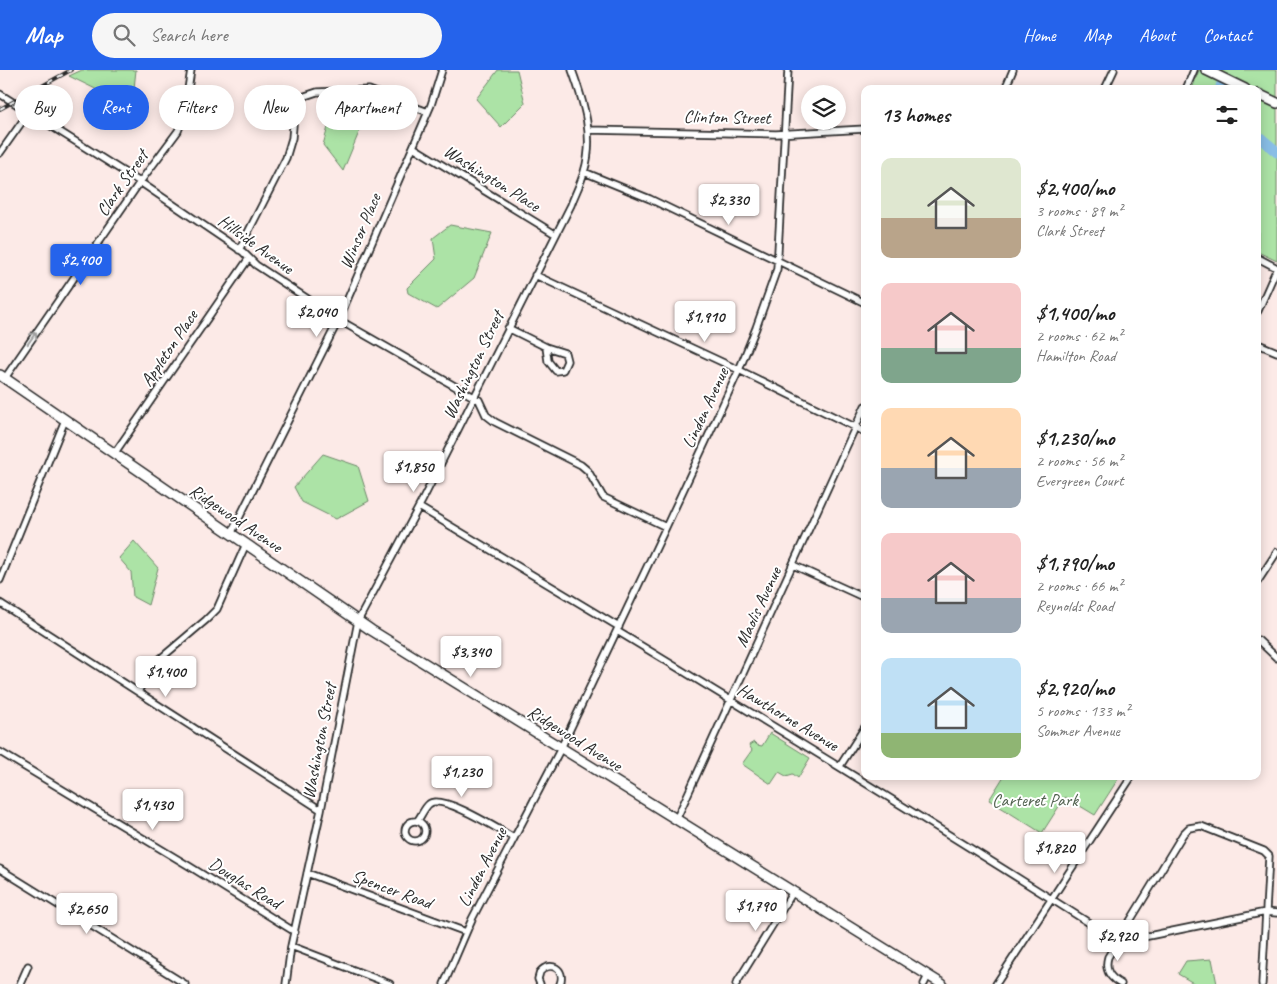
<!DOCTYPE html>
<html lang="en">
<head>
<meta charset="utf-8">
<style>
  body { margin:0; font-family:Caveat,sans-serif; background:#f6f6f6; color:#222; height:100vh; display:flex; flex-direction:column; font-size:19px; white-space:nowrap }
  * { box-sizing:border-box; margin:0 }
  p { font-size:16px; color:#767676 }
  .icon { flex:none; width:28px; height:28px; fill:none; stroke:currentColor; stroke-width:2; stroke-linecap:round; stroke-linejoin:round }
  .map { position:relative; flex:1; overflow:hidden }
  .panel { position:absolute; left:861px; top:15px; width:400px; height:695px; display:flex; flex-direction:column; background:#fff; border-radius:10px; box-shadow:0 2px 12px #0003 }
  .panel>* { flex:none }
  .top-card { position:absolute; left:15px; top:15px; width:475px; height:45px; display:flex; gap:10px }
  .tools { position:absolute; left:801px; top:15px; display:grid; gap:10px }
  .tools a { display:grid; place-items:center; width:45px; height:45px; border-radius:50%; background:#fff; box-shadow:0 2px 12px #0003; font-size:25px }
  .price { position:absolute; translate:-50% -42px; padding:0 11px; border-radius:5px; background:#fff; color:#222; font-size:16px; line-height:32px; filter:drop-shadow(0 1px 2px #0008) }
  .price::after { content:''; position:absolute; left:50%; top:30px; width:15px; height:11px; margin-left:-8px; background:inherit; clip-path:polygon(0 0,100% 0,50% 100%) }
  .price.selected { background:#2563eb; color:#fff }
  ul { padding:0; list-style:none }
  li { display:flex; align-items:center; gap:15px; height:125px; padding:0 20px }
  li span { display:grid; place-items:center; flex:none; width:140px; height:100px; border-radius:10px; color:#555 }
  li>.icon { margin-inline-start:auto }
  span .icon { width:60px; height:60px; fill:#fffc; stroke-width:1 }
  li b { font-size:21px }
  h2 { display:flex; justify-content:space-between; align-items:center; height:60px; padding:0 20px; font-size:21px }
  .pill { padding:0 18px; border-radius:22px; background:#fff; box-shadow:0 2px 12px #0003; font-size:18px; line-height:45px }
  .pill.selected { background:#2563eb; color:#fff }
  header { display:flex; align-items:center; gap:30px; box-sizing:border-box; height:70px; padding:0 25px; background:#2563eb; color:#fff }
  header strong { font-size:24px }
  nav { display:flex; gap:28px; margin-inline-start:auto; font-size:18px }
  .search { width:350px; height:45px; background:#f6f6f6; display:flex; align-items:center; gap:12px; box-sizing:border-box; padding:0 18px; border-radius:28px; color:#767676; font-size:19px }
  .map>svg:first-child { display:block }
  .green { fill:#ace3a6; stroke:#6c8768 }
  .lines { fill:none; stroke-linecap:round; stroke-linejoin:round }
  .river { stroke:#89bee6; stroke-width:11 }
  .street-casing { stroke:#2b2b2b; stroke-width:9 }
  .secondary-casing { stroke:#2b2b2b; stroke-width:12 }
  .street { stroke:#fff; stroke-width:5.5 }
  .secondary { stroke:#fff; stroke-width:9 }
  .rail-casing { stroke:#2b2b2b; stroke-width:4 }
  .rail { stroke:#fff; stroke-width:2; stroke-dasharray:5.5; stroke-linecap:butt }
  .oneway { stroke:#a0a0a0 }
  .labels { text-anchor:middle; dominant-baseline:central; stroke-width:4; stroke-linejoin:round; paint-order:stroke }
  .street-label { font-size:18px; fill:#2b2b2b; stroke:#fff }
  .park-label { font-size:18px; fill:#526250; stroke:#fff }
</style>
</head>
<body>
<header>
<strong>Map</strong>
<div class="search"><svg class="icon" aria-label="search" viewBox="0 0 24 24"><circle cx="10" cy="10" r="6"/><path d="M15 15l6 6"/></svg>Search here</div>
<nav><a>Home</a><a>Map</a><a>About</a><a>Contact</a></nav>
</header>
<div class="map">
<svg width="1277" height="914" viewBox="0 0 1277 914">
  <rect width="100%" height="100%" fill="#fceae7"/>
  <filter id="ink" filterUnits="userSpaceOnUse"><feTurbulence type="fractalNoise" baseFrequency=".02" numOctaves="2"/><feDisplacementMap in="SourceGraphic" scale="10" xChannelSelector="R" yChannelSelector="G"/><feConvolveMatrix kernelMatrix="1 2 1 2 8 2 1 2 1" color-interpolation-filters="sRGB"/></filter>
  <g filter="url(#ink)">
    <path class="green" d="M82 0H136L132 37 69 6Z
      M498 0H517L525 33 501 57 476 29Z
      M1199 0H1277V191L1258 182V19H1192Z
      M330 50 362 55 343 101 323 75Z
      M450 155 492 163 474 208 437 239 408 223 407 218 436 189 433 168Z
      M323 384 358 396 369 431 336 449 302 432 294 417Z
      M134 471 158 498 148 535 133 527 131 502 119 488Z
      M770 663 810 688 798 708 793 704 786 706 779 702 771 714 742 694 752 680 749 675 754 672 757 675 762 676Z
      M1004 706H1120L1095 745 1065 727 1042 763 989 730Z
      M1212 889 1217 914H1195L1178 904 1186 891Z"/>
    <g class="lines">
      <path class="river" d="M1221 16V19
        M1258 66 1277 82"/>
      <defs>
        <path id="street" d="M1005 19 1013 0
          M1105 19 1114 0
          M1186 19 1194 0
          M0 24 140 112 243 182 256 195 346 254 479 330 486 345 495 352 581 395 588 401 603 427 666 457
          M588 60 776 64 865 59
          M413 77 555 164
          M0 83 29 42
          M584 102 650 129 865 233
          M239 180 286 88 292 68 294 44 298 32 305 26 317 22 369 20 428 42
          M1258 188 1277 198
          M535 205 739 300 865 362
          M1258 241 1277 198
          M508 258 546 277 548 291 556 301 563 300 567 291 565 283 546 277
          M1258 274 1277 282
          M5 308 140 112 178 61 184 45 191 0
          M114 384 249 188
          M419 437 619 557
          M231 464 339 249 431 35 442 0
          M793 495 865 528
          M0 510 65 350
          M1258 511 1277 482
          M0 533 321 740
          M617 561C785 663 953 766 1119 872L1266 842 1277 843
          M1258 570 1277 588
          M138 622 149 601 160 589 206 550 217 539 246 474
          M0 682 189 796 295 862
          M840 696 865 657
          M418 750C421 746 425 737 429 734 442 723 499 760 514 768
          M676 750 865 336
          M405 761a10 10 0 1 1 20 0a10 10 0 1 1-20 0Z
          M0 799 185 914
          M307 803 466 862
          M291 876 390 914
          M20 914 28 896
          M286 914 291 876 321 740 358 551 422 431 571 135C575 124 581 113 584 102 595 67 584 33 572 0
          M444 914 472 849 561 678 666 457 739 300 756 258 777 199 788 0
          M540 914 538 909 540 902C550 890 566 899 560 914
          M736 914 793 822
          M924 914 928 906
          M996 914 1132 706
          M1121 914C1110 908 1104 900 1108 887L1183 764 1189 758 1201 756 1264 781 1269 786 1262 914"/>
        <path id="secondary" d="M1206 0 1245 19
          M1258 24 1277 33
          M0 305 371 560 942 914"/>
      </defs>
      <use href="#street" class="street-casing"/>
      <use href="#secondary" class="secondary-casing"/>
      <use href="#street" class="street"/>
      <use href="#secondary" class="secondary"/>
      <defs>
        <path id="rail" d="M0 39 71 0"/>
      </defs>
      <use href="#rail" class="rail-casing"/>
      <use href="#rail" class="rail"/>
    </g>
    <defs><path id="oneway-shaft" d="M-6 0H5M1.5-3L5.5 0L1.5 3" fill="none" stroke-width="1.6" stroke-linecap="round" stroke-linejoin="round" transform="scale(1.25)"/></defs>
    <use class="oneway" href="#oneway-shaft" transform="translate(32 268) rotate(-55)"/>
  </g>
  <g class="labels">
    <g class="street-label">
      <text transform="translate(727 47) rotate(1)">Clinton Street</text>
      <text transform="translate(492 108) rotate(32)">Washington Place</text>
      <text transform="translate(122 113) rotate(-55)">Clark Street</text>
      <text transform="translate(360 161) rotate(-67)">Winsor Place</text>
      <text transform="translate(256 174) rotate(36)">Hillside Avenue</text>
      <text transform="translate(169 278) rotate(-56)">Appleton Place</text>
      <text transform="translate(473 295) rotate(-64)">Washington Street</text>
      <text transform="translate(705 338) rotate(-65)">Linden Avenue</text>
      <text transform="translate(236 448) rotate(34)">Ridgewood Avenue</text>
      <text transform="translate(758 537) rotate(-65)">Maolis Avenue</text>
      <text transform="translate(788 647) rotate(31)">Hawthorne Avenue</text>
      <text transform="translate(575 668) rotate(32)">Ridgewood Avenue</text>
      <text transform="translate(319 671) rotate(-79)">Washington Street</text>
      <text transform="translate(482 797) rotate(-63)">Linden Avenue</text>
      <text transform="translate(245 813) rotate(32)">Douglas Road</text>
      <text transform="translate(392 819) rotate(20)">Spencer Road</text>
    </g>
    <g class="park-label">
      <text x="1035" y="730">Carteret Park</text>
    </g>
  </g>
</svg>
<div class="tools">
<a><svg class="icon" aria-label="layers" viewBox="0 0 24 24"><path d="M12 4l9 5-9 5-9-5zM3 14l9 5 9-5"/></svg></a>
</div>
<b class="price" style="left:729px;top:156px">$2,330</b>
<b class="price selected" style="left:81px;top:216px">$2,400</b>
<b class="price" style="left:317px;top:268px">$2,040</b>
<b class="price" style="left:705px;top:273px">$1,910</b>
<b class="price" style="left:414px;top:423px">$1,850</b>
<b class="price" style="left:471px;top:608px">$3,340</b>
<b class="price" style="left:166px;top:628px">$1,400</b>
<b class="price" style="left:462px;top:728px">$1,230</b>
<b class="price" style="left:153px;top:761px">$1,430</b>
<b class="price" style="left:1055px;top:804px">$1,820</b>
<b class="price" style="left:756px;top:862px">$1,790</b>
<b class="price" style="left:87px;top:865px">$2,650</b>
<b class="price" style="left:1118px;top:892px">$2,920</b>
<div class="top-card">
<a class="pill">Buy</a>
<a class="pill selected">Rent</a>
<a class="pill">Filters</a>
<a class="pill">New</a>
<a class="pill">Apartment</a>
</div>
<section class="panel">
<h2>13 homes<svg class="icon" aria-label="filters" viewBox="0 0 24 24"><path d="M4 7h16M4 17h16"/><circle cx="9" cy="7" r="2"/><circle cx="15" cy="17" r="2"/></svg></h2>
<ul>
<li><span style="background:linear-gradient(#dfe7d0 60%,#b9a48a 0)"><svg class="icon" aria-label="home" viewBox="0 0 24 24"><path d="M3 11l9-7 9 7M6 9v11h12V9"/></svg></span><div><b>$2,400/mo</b><p>3 rooms · 89 m²</p><p>Clark Street</p></div></li>
<li><span style="background:linear-gradient(#f6c9c9 65%,#7fa58c 0)"><svg class="icon" aria-label="home" viewBox="0 0 24 24"><path d="M3 11l9-7 9 7M6 9v11h12V9"/></svg></span><div><b>$1,400/mo</b><p>2 rooms · 62 m²</p><p>Hamilton Road</p></div></li>
<li><span style="background:linear-gradient(#ffd9b3 60%,#9aa5b1 0)"><svg class="icon" aria-label="home" viewBox="0 0 24 24"><path d="M3 11l9-7 9 7M6 9v11h12V9"/></svg></span><div><b>$1,230/mo</b><p>2 rooms · 56 m²</p><p>Evergreen Court</p></div></li>
<li><span style="background:linear-gradient(#f6c9c9 65%,#9aa5b1 0)"><svg class="icon" aria-label="home" viewBox="0 0 24 24"><path d="M3 11l9-7 9 7M6 9v11h12V9"/></svg></span><div><b>$1,790/mo</b><p>2 rooms · 66 m²</p><p>Reynolds Road</p></div></li>
<li><span style="background:linear-gradient(#bfe0f5 75%,#8fb573 0)"><svg class="icon" aria-label="home" viewBox="0 0 24 24"><path d="M3 11l9-7 9 7M6 9v11h12V9"/></svg></span><div><b>$2,920/mo</b><p>5 rooms · 133 m²</p><p>Sommer Avenue</p></div></li>
</ul>
</section>
</div>
</body>
</html>
